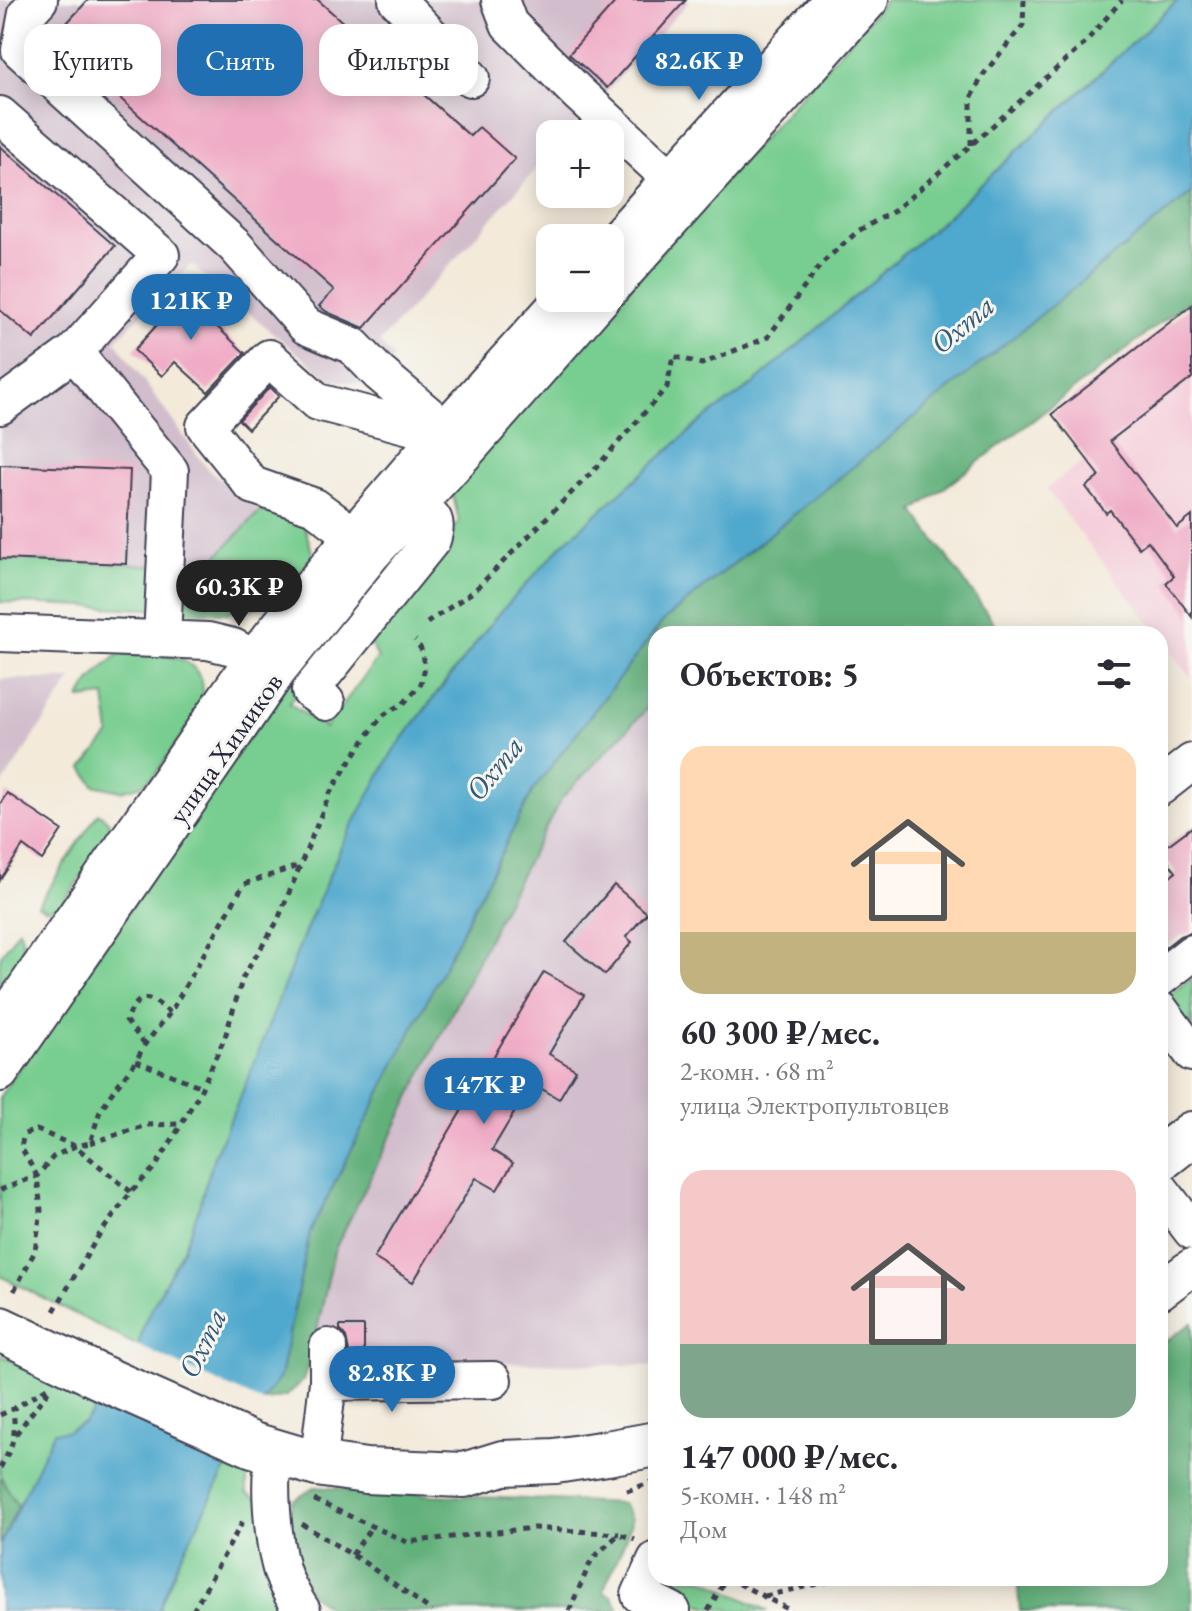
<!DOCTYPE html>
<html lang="ru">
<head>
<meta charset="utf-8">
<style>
  body { margin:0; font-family:"EB Garamond",serif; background:#f2f2f3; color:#2b2b33; height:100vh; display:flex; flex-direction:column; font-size:30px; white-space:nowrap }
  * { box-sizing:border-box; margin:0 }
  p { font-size:26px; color:#7c7c81 }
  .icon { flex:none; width:44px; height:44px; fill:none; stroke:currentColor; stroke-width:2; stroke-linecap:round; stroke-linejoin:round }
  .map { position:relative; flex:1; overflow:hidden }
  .drawer { position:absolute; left:648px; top:626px; width:520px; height:960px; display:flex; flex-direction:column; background:#fff; border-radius:24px; box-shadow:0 4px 20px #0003 }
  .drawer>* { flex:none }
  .guide { position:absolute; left:24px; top:24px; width:504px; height:72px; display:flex; gap:16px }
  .fabs { position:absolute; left:536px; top:120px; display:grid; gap:16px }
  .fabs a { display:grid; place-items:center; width:88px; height:88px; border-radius:16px; background:#fff; box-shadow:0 4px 20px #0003; font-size:40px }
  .price { position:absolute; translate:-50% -68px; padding:0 18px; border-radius:28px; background:#1f6fb2; color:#fff; font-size:26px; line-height:52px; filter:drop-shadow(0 2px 4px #0008) }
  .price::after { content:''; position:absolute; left:50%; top:48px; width:24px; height:18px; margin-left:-12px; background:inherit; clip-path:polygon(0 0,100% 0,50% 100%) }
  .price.selected { background:#222; color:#fff }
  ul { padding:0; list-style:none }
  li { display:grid; align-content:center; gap:16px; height:424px; padding:0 32px }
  li span { display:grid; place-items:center; height:248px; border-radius:24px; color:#555 }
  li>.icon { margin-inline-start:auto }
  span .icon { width:144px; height:144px; fill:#fffc; stroke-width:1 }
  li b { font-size:34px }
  h2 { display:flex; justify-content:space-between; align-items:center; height:96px; padding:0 32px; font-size:34px }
  .tag { padding:0 28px; border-radius:24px; background:#fff; box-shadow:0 4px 20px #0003; font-size:28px; line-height:72px }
  .tag.selected { background:#1f6fb2; color:#fff }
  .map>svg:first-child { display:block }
  .built { fill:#f5cfdb }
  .industrial { fill:#d1bdcc }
  .green { fill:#78cd90; stroke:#4d7866; stroke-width:2 }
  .forest { fill:#62b07a; stroke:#42695a; stroke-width:2 }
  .water { fill:#50a8cd; stroke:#396584; stroke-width:2 }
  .pier { fill:#f3eada }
  .building { fill:#f0acc6 }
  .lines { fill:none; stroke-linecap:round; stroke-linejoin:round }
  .minor-casing { stroke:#414053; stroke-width:40 }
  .major-casing { stroke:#414053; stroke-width:48 }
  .path { stroke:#414053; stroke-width:5; stroke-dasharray:6 6; stroke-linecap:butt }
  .minor { stroke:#fff; stroke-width:36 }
  .major { stroke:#fff; stroke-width:44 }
  .labels { text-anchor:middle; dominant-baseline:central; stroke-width:6; stroke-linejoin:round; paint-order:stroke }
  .street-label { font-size:28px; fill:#22223b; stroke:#f6f6f2 }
  .water-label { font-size:30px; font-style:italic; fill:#345875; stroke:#f6f6f2 }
</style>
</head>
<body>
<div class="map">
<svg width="1192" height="1611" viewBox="0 0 1192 1611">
  <rect width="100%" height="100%" fill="#f6f6f2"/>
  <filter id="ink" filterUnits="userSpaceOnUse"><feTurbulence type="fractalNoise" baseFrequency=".0125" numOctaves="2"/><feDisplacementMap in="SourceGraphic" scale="16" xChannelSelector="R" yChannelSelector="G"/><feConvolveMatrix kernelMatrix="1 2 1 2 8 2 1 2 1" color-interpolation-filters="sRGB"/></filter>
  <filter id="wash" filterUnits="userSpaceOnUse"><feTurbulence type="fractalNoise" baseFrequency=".006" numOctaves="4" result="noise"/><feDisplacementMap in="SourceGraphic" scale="32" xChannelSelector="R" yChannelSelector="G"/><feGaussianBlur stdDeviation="1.8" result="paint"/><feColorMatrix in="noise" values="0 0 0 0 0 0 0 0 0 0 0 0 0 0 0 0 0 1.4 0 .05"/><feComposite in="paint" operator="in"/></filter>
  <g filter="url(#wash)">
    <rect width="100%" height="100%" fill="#f3eada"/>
    <path class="built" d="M1192 378V679L1160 637V634H1158L1046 489Z"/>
    <path class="industrial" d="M0 0H690L568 134H550V154L379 343 394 358 371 385 330 380 191 265 115 341 208 470 260 511 204 570 126 564 0 559Z
      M0 679H72L0 788Z
      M656 699V1366L311 1358 334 1251 512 891 561 799Z"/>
    <path class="green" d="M886 0H1178L939 224 752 385 701 421 564 543 496 617 439 690 392 753 342 845 303 937 245 1086 214 1156 197 1214 183 1249 146 1319 138 1346 0 1276V1096L278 696 417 519 418 537 289 703 325 728 378 658 368 639 459 521 451 487Z
      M260 511 302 517 313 556 276 603 228 613 0 602V559L126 564 204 570Z
      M118 655C157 656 208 647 203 704L155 775 142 785 121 791 94 785 83 768 110 734 105 696 80 699C88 680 102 668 118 655Z
      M98 813C107 819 110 821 111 832L61 906 46 909 38 905Z
      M19 929C30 955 15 974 0 995V957Z
      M1192 978V1028L1167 997Z
      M0 1355 100 1398 91 1415 84 1423 68 1431 18 1506 0 1545Z
      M232 1457 247 1464V1493L260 1501 286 1611H158L178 1563Z
      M666 1578H702L768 1611C729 1611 684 1611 666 1578Z"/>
    <path class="forest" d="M1192 192V299L914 511 1002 634H656V699L561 799 512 891 334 1251 311 1358 303 1381 286 1396 262 1401 280 1377 310 1232 533 790 664 620Z
      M1192 1323V1611H1020L1017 1578H1160V1345Z
      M0 1476 18 1506 0 1545Z
      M315 1487 433 1495 623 1503C626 1509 630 1514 631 1521 631 1531 608 1579 603 1592L612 1596 619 1609 618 1611H332L308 1592 284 1524 293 1501Z"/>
    <path class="water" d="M1178 0H1192V192L664 620 533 790 310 1232 280 1377 262 1401 232 1457 178 1563 158 1611H0V1545L54 1432 68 1431 84 1423 91 1415 100 1398 138 1346 146 1319 183 1249 197 1214 214 1156 245 1086 303 937 342 845 392 753 496 617 564 543 701 421 752 385 939 224Z"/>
    <path class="pier" d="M134 1344 265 1403 236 1459 96 1396Z"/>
    <g id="blocks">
      <path class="building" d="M88 0H318L470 136 479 127 515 159 364 328 327 312 319 306 334 290 53 38Z
        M617 0H686L607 88 569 54Z
        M0 146 115 246 34 339 0 310Z
        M192 287 220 313 212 322 245 353 208 392 175 362 162 376 134 350Z
        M1192 305V378L1110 441 1177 528 1192 516V617L1166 583 1174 576 1148 541 1139 548 1110 510 1106 513 1086 487 1100 476 1052 414Z
        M270 387 279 396 248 429 239 420Z
        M0 465 130 470 126 564 0 559Z
        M7 793 62 830 42 860 23 846 0 880V804Z
        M1192 827V932L1180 936 1162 950 1160 947V885L1176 872 1160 851Z
        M614 885 647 913 626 937 632 942 605 975 566 942Z
        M544 972 584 995 549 1054 576 1070 559 1099 532 1083 492 1150 513 1163 497 1190 476 1178 413 1282 374 1258Z
        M340 1326H364V1353H349L346 1337 340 1330Z"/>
    </g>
  </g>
  <g filter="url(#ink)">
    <use href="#blocks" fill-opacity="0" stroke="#414053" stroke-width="2"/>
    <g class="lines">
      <defs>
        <path id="minor" d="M39 0 27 13 20 50 235 246 306 326 353 346 379 373 445 429 460 445
          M397 0 471 78
          M500 0 509 24 578 93 686 193
          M0 115 161 255 74 352 0 406
          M610 245 832 0
          M610 289 870 0
          M74 352 170 471 162 638
          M353 535 315 507 252 485 205 426 269 358 318 402 440 434
          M0 633 208 641 233 647 273 669
          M326 702 310 691 432 540C439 519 433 517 417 505
          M1160 787 1192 762
          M1160 978 1192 953
          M1160 1010 1192 1053
          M0 1025 254 657 353 535 440 434 563 298
          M0 1073 278 671 372 554 466 452 602 298
          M1160 1189 1192 1231
          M1160 1291 1192 1267
          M328 1382 493 1380
          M321 1441 328 1382V1347
          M275 1453C267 1479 273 1538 280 1565 284 1582 293 1597 302 1611
          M656 1560 640 1595 672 1611"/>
        <path id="major" d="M1160 1159 1192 1134
          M0 1329 100 1377 253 1445 317 1464 366 1471 464 1475 503 1463 555 1461 607 1453 656 1444"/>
      </defs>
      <use href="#minor" class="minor-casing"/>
      <use href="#major" class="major-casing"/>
      <path class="path" d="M971 145V98L983 75 1023 25 1024 0
        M427 623 474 591 595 469 667 387 673 356 702 364 768 337 822 263 858 231 894 211 971 145 1082 46 1122 0
        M145 1044 126 1021C139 992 147 993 170 1013
        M136 1061 202 1087
        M90 1143 147 1125 181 1124 199 1094 225 1037 243 977 277 922 330 793 352 758 375 725 385 714 403 704 421 684 425 667 421 649 415 640
        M0 1190 37 1176 53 1157 75 1146 90 1143 100 1111 113 1091 136 1061 145 1044 170 1013 244 884 298 866
        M14 1291 35 1251 41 1210 37 1176 21 1147 24 1134 37 1130 75 1146 131 1192
        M54 1311 97 1238 131 1192 156 1166 181 1125
        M0 1415 13 1409 47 1388
        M16 1434 51 1387
        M0 1468C14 1444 16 1436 13 1409
        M627 1491 655 1481
        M314 1500 407 1542 533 1528 619 1534
        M302 1524 365 1563 432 1611
        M352 1555 372 1526
        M728 1578 792 1611
        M765 1596 844 1578
        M193 1611 243 1521
        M569 1611 592 1559 619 1534 635 1539
        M708 1611 726 1578"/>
      <use href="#minor" class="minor"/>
      <use href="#major" class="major"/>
    </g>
  </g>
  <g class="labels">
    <g class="street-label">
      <text transform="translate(225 748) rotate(-55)">улица Химиков</text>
    </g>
    <g class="water-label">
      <text transform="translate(962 324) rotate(-40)">Охта</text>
      <text transform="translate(494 768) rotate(-51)">Охта</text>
      <text transform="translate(202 1343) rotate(-64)">Охта</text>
    </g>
  </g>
</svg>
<div class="fabs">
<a>+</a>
<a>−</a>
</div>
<b class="price" style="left:699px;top:102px">82.6K ₽</b>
<b class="price" style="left:191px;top:342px">121K ₽</b>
<b class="price selected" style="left:239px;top:628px">60.3K ₽</b>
<b class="price" style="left:484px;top:1126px">147K ₽</b>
<b class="price" style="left:392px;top:1414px">82.8K ₽</b>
<div class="guide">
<a class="tag">Купить</a>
<a class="tag selected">Снять</a>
<a class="tag">Фильтры</a>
</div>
<section class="drawer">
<h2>Объектов: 5<svg class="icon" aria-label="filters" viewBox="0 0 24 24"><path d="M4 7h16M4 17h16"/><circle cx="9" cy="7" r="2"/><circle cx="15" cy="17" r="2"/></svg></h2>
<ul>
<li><span style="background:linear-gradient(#ffd9b3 75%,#c2b280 0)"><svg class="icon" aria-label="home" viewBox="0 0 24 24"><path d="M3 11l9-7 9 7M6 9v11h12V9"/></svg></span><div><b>60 300 ₽/мес.</b><p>2-комн. · 68 m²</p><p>улица Электропультовцев</p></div></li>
<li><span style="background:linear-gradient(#f6c9c9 70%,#7fa58c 0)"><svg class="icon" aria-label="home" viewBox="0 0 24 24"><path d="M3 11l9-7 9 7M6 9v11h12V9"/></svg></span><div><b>147 000 ₽/мес.</b><p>5-комн. · 148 m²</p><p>Дом</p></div></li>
</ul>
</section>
</div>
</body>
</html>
